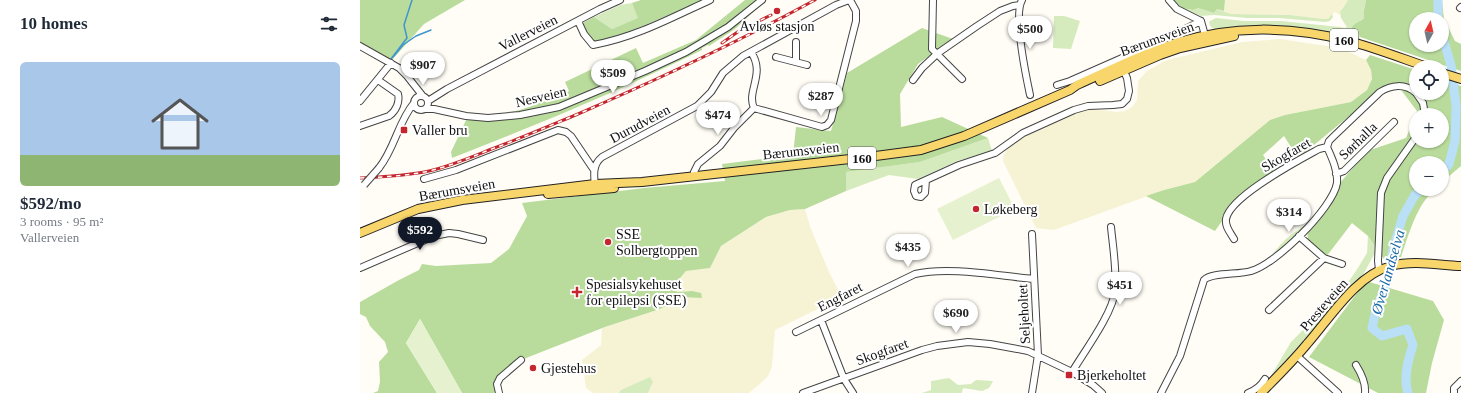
<!DOCTYPE html>
<html lang="en">
<head>
<meta charset="utf-8">
<style>
  body { margin:0; font-family:Georgia,serif; background:#f6f6f7; color:#1f2937; height:100vh; display:flex; flex-direction:column; font-size:15px; white-space:nowrap }
  * { box-sizing:border-box; margin:0 }
  p { font-size:13px; color:#747a83 }
  .icon { flex:none; width:22px; height:22px; fill:none; stroke:currentColor; stroke-width:2; stroke-linecap:round; stroke-linejoin:round }
  .map { position:relative; flex:1; overflow:hidden }
  .details { display:flex; flex-direction:column; background:#fff; width:360px }
  .details>* { flex:none }
  .needle { width:26px; rotate:8deg }
  .fabs { position:absolute; left:1049px; top:12px; display:grid; gap:8px }
  .fabs a { display:grid; place-items:center; width:40px; height:40px; border-radius:50%; background:#fff; box-shadow:0 1px 3px #0004; font-size:20px }
  .price { position:absolute; translate:-50% -34px; padding:0 9px; border-radius:14px; background:#fff; color:#222; font-size:13px; line-height:26px; filter:drop-shadow(0 1px 2px #0008) }
  .price::after { content:''; position:absolute; left:50%; top:24px; width:12px; height:9px; margin-left:-6px; background:inherit; clip-path:polygon(0 0,100% 0,50% 100%) }
  .price.current { background:#111827; color:#fff }
  ul { padding:0; list-style:none }
  li { display:grid; align-content:center; gap:8px; height:212px; padding:0 20px }
  li span { display:grid; place-items:center; height:124px; border-radius:6px; color:#555 }
  li>.icon { margin-inline-start:auto }
  span .icon { width:72px; height:72px; fill:#fffc; stroke-width:1 }
  li b { font-size:17px }
  h2 { display:flex; justify-content:space-between; align-items:center; height:48px; padding:0 20px; font-size:17px }
  main { display:flex; flex:1; min-height:0 }
  .map>svg:first-child { display:block }
  .farmland { fill:#f6f3d4 }
  .green { fill:#d5ebbd }
  .forest { fill:#b9dc9c; fill-rule:evenodd }
  .pitch { fill:#e6f2cf }
  .lines { fill:none; stroke-linecap:round; stroke-linejoin:round }
  .stream { stroke:#3f96cf; stroke-width:1.5 }
  .river { stroke:#b9e0f7; stroke-width:9 }
  .minor-casing { stroke:#444; stroke-width:8 }
  .major-casing { stroke:#222; stroke-width:10 }
  .minor { stroke:#fff; stroke-width:6 }
  .major { stroke:#f9d66b; stroke-width:8 }
  .rail-casing { stroke:#c4262e; stroke-width:3 }
  .rail { stroke:#fff; stroke-width:1.5; stroke-dasharray:4.5; stroke-linecap:butt }
  .minor-bridge-casing { stroke:#444; stroke-width:8; stroke-linecap:butt }
  .minor-bridge { stroke:#fff; stroke-width:6 }
  .poi-dot { fill:#c4262e; stroke:#fff; stroke-width:1.5 }
  .labels { text-anchor:middle; dominant-baseline:central; stroke-width:4; stroke-linejoin:round; paint-order:stroke }
  .shield { fill:#fff; stroke:#585858; stroke-width:1 }
  .shield-label { font-size:13px; font-weight:bold; fill:#111 }
  .poi-label { font-size:14px; fill:#111; stroke:#fff; text-anchor:start }
  .street-label { font-size:14px; fill:#111; stroke:#fff }
  .water-label { font-size:15px; font-style:italic; fill:#1768a6; stroke:#fff }
</style>
</head>
<body>
<main>
<section class="details">
<h2>10 homes<svg class="icon" aria-label="filters" viewBox="0 0 24 24"><path d="M4 7h16M4 17h16"/><circle cx="9" cy="7" r="2"/><circle cx="15" cy="17" r="2"/></svg></h2>
<ul>
<li><span style="background:linear-gradient(#a9c7e8 75%,#8fb573 0)"><svg class="icon" aria-label="home" viewBox="0 0 24 24"><path d="M3 11l9-7 9 7M6 9v11h12V9"/></svg></span><div><b>$592/mo</b><p>3 rooms · 95 m²</p><p>Vallerveien</p></div></li>
</ul>
</section>
<div class="map">
<svg width="1101" height="393" viewBox="0 0 1101 393">
  <rect width="100%" height="100%" fill="#fffdf5"/>
  <path class="farmland" d="M865 0H988L982 8 980 15 975 12 968 19H964L930 15 871 14 864 11Z
    M920 39 980 48 1006 60 1011 70 1012 79 1007 90 991 102 925 115 910 120 835 182 804 190 694 230 676 228 643 161 644 154 650 146 661 137 720 111 732 109 757 112 765 111 772 107 777 100 778 81 787 71 807 60 882 42Z
    M445 209 451 229 469 272 482 297 415 330 412 367 408 376 401 383 389 393H288L293 382 261 390 259 393H233L226 388 222 360 241 345 242 328 300 309 333 291 317 292 314 285 326 271 350 268 361 246 406 217 430 210Z"/>
  <path class="green" d="M988 0H1006L1004 10V18L1000 21 997 31 1000 37 999 40 983 36 856 30 851 27 849 23 850 21 856 18 883 21H921L980 27 985 28 987 27 981 18 980 12Z
    M272 3 279 18 252 29 234 17 260 5Z
    M822 8 832 10 838 8 854 13 857 9 871 14 930 15 964 19H968L972 14 973 17 970 21 965 22 919 18H887L854 15 841 16Z
    M694 16H704L720 21 711 49 693 48Z
    M628 138 632 151 597 161 558 179 529 175 486 191 485 172 560 162Z
    M951 222 923 250 913 254C923 240 935 230 951 222Z
    M1008 236 1017 249 1003 275 939 350 912 374 931 342 981 292 996 271 1007 253Z
    M290 377 293 382 288 393H259L261 390Z
    M589 378 598 385 611 384 616 380 633 381 629 388 622 391 603 388 602 393H562L571 390V381Z"/>
  <path class="forest" d="M0 0H105L64 24 32 60 4 48 0 45Z
    M281 0H345L249 40 234 42 229 36 223 23 234 17 252 29 278 18 272 3Z
    M385 0H406L375 29 349 46 348 45 342 48V50C261 90 177 125 92 158L91 152 109 114C144 120 178 104 209 91L205 82 276 48 283 63 336 40Z
    M814 0H865L864 11 857 9 854 13 838 8 833 10 822 8Z
    M1006 0H1082L1084 19 1095 41 1101 44V71L1000 37 998 32 991 30C993 22 1000 23 1004 18V10ZM1056 19H1082V45H1056Z
    M562 28 593 39 558 64 540 94 541 127 582 117 628 138 560 162 486 172V191L445 209 430 210 406 217 361 246 350 268 326 271 314 285 317 292 332 291 341 293 342 298 322 297 300 309 245 327 161 360 137 384 138 389 134 393H102L60 319 46 343 77 393H13L18 391 20 382 19 362 28 352 25 342 10 326 6 317 0 314V302L39 280 59 270 62 264 76 266 131 263 149 249 167 216 162 203 284 188 365 181 362 164 433 155 436 127 471 131 487 73Z
    M1010 55 1056 70V93H1082V79L1101 86V166L1082 182V163H1056V189H1075C1056 206 1049 234 1041 257L1024 259 1008 236 992 223 966 257 948 240 947 228 975 189 1007 151 1046 138 1057 111 1038 86H1026L938 158 924 136 903 155 915 173 867 214 855 231 786 196 804 190 835 182 910 120 925 115 991 102 1007 90 1012 79 1011 70 1006 60ZM1056 115H1082V141H1056Z
    M1006 281 1073 301 1084 320 1072 363 1066 393H1018L949 357Z"/>
  <path class="pitch" d="M639 178 655 209 593 240 577 209Z
    M60 319 102 393H77L46 343Z"/>
  <g class="lines">
    <path class="stream" d="M33 57 43 45 56 36 71 30
      M31 59 47 38 44 25 52 0"/>
    <path class="river" d="M1078 0V19
      M1082 35 1091 65 1096 106 1095 141 1089 164 1082 172
      M1048 393C1043 378 1048 360 1053 345L1047 329 1022 336 1012 328 1016 310 1029 277 1033 249 1043 216 1055 195 1062 189"/>
    <defs>
      <path id="minor" d="M573 0 572 49 602 79
        M662 0C653 16 666 76 670 95
        M809 0 817 9 841 21 846 39
        M1100 8 1101 7
        M218 21 224 34 233 45C274 38 313 17 350 0
        M0 46 39 68 47 76 62 95
        M391 52C406 74 386 91 394 108L462 127 467 125 471 120 496 21V11L490 0
        M416 57 447 65
        M436 62V42
        M553 80 562 68 578 53 617 26 640 11 653 6 660 5
        M697 85 710 81 803 40 841 21
        M1056 93 1063 103 1065 115
        M54 103a7 7 0 1 1 14 0a7 7 0 1 1-14 0Z
        M0 101 31 63
        M68 101 87 89 240 9 260 0
        M65 109H74L106 116 128 118 160 115 199 107 285 71 326 52 368 27 402 0
        M0 126 29 116C36 111 40 102 38 94L18 80
        M967 147 969 141 973 137 1020 92C1031 85 1045 83 1056 93
        M19 168C35 148 38 122 54 103
        M334 172 338 164 360 146 374 128 394 108
        M976 174 984 171 1034 122
        M64 179 96 170 198 130 206 132 211 136 234 170
        M566 180 599 165 635 153 663 133 714 110 728 106 753 105 762 104 767 99 769 91 767 78 762 67
        M566 180 565 193 561 197 556 196 554 191 555 185Z
        M235 187C234 176 232 165 242 157L337 106 351 92 363 73 383 56 476 5 489 0
        M672 234 678 355 672 393
        M939 236 964 258 982 264
        M874 239C870 232 865 227 866 219 870 196 939 160 959 149L967 147
        M0 268 74 236 89 233 98 234 123 240
        M1019 270 1018 261 1021 193 1027 178 1056 137
        M909 310 964 258
        M461 320 484 379 493 393
        M436 332 555 274C590 266 638 276 674 279
        M937 356 978 393
        M996 365C1001 373 1006 383 1005 393
        M712 372C724 352 753 313 755 291 757 270 753 248 751 227
        M139 393 137 384 140 378 161 360
        M443 393 562 350 577 346 608 342 630 344 668 351 712 372 733 385 742 393
        M801 393 820 356 844 280C852 272 879 275 891 271 915 265 973 208 977 183 978 171 972 158 967 147
        M888 393C896 390 901 386 905 379
        M1094 393V388L1101 381"/>
      <path id="major" d="M1082 73 1101 79
        M740 81 800 55 820 48 874 36
        M188 194 254 188
        M0 233 58 209 102 200 235 184 282 182 508 157 561 150 604 136 710 90 717 85C749 71 781 54 815 43 871 25 932 26 989 41 1015 48 1041 58 1067 67
        M901 393C917 377 933 361 947 344 970 318 996 275 1031 266 1053 260 1078 265 1101 266"/>
    </defs>
    <use href="#minor" class="minor-casing"/>
    <use href="#major" class="major-casing"/>
    <use href="#minor" class="minor"/>
    <use href="#major" class="major"/>
    <defs>
      <path id="rail" d="M362 43 379 31 411 15
        M0 178C23 177 46 176 69 171 90 166 109 158 129 150 159 139 189 126 218 114 299 79 378 42 455 0"/>
    </defs>
    <use href="#rail" class="rail-casing"/>
    <use href="#rail" class="rail"/>
    <defs>
      <path id="minor-bridge" d="M4 185 19 168"/>
    </defs>
    <use href="#minor-bridge" class="minor-bridge-casing"/>
    <use href="#minor-bridge" class="minor-bridge"/>
  </g>
  <g class="poi-dot">
    <circle cx="417" cy="11" r="4"/>
    <rect x="40" y="126" width="8" height="8" rx="2"/>
    <circle cx="616" cy="209" r="4"/>
    <circle cx="248" cy="242" r="4"/>
    <path d="M215 286h4v4h4v4h-4v4h-4v-4h-4v-4h4z"/>
    <circle cx="173" cy="368" r="4"/>
    <rect x="705" y="371" width="8" height="8" rx="2"/>
  </g>
  <g class="labels">
    <g class="shield">
      <rect x="970" y="29" width="28" height="22" rx="3"/>
      <rect x="488" y="147" width="28" height="22" rx="3"/>
    </g>
    <g class="shield-label">
      <text x="984" y="40">160</text>
      <text x="502" y="158">160</text>
    </g>
    <g class="poi-label">
      <text x="417" y="26" text-anchor="middle">Avløs stasjon</text>
      <text x="52" y="130">Valler bru</text>
      <text x="624" y="209">Løkeberg</text>
      <text x="256" y="234">SSE<tspan x="256" dy="16">Solbergtoppen</tspan></text>
      <text x="226" y="284">Spesialsykehuset<tspan x="226" dy="16">for epilepsi (SSE)</tspan></text>
      <text x="181" y="368">Gjestehus</text>
      <text x="717" y="375">Bjerkeholtet</text>
    </g>
    <g class="street-label">
      <text transform="translate(168 33) rotate(-27)">Vallerveien</text>
      <text transform="translate(797 39) rotate(-20)">Bærumsveien</text>
      <text transform="translate(181 97) rotate(-13)">Nesveien</text>
      <text transform="translate(280 124) rotate(-28)">Durudveien</text>
      <text transform="translate(998 141) rotate(-44)">Sørhalla</text>
      <text transform="translate(441 151) rotate(-6)">Bærumsveien</text>
      <text transform="translate(926 155) rotate(-30)">Skogfaret</text>
      <text transform="translate(97 190) rotate(-10)">Bærumsveien</text>
      <text transform="translate(480 297) rotate(-27)">Engfaret</text>
      <text transform="translate(964 305) rotate(-49)">Presteveien</text>
      <text transform="translate(664 314) rotate(-93)">Seljeholtet</text>
      <text transform="translate(522 352) rotate(-20)">Skogfaret</text>
    </g>
    <g class="water-label">
      <text transform="translate(1028 272) rotate(-74)">Øverlandselva</text>
    </g>
  </g>
</svg>
<div class="fabs">
<a><svg class="needle" viewBox="-14 -14 28 28"><path d="M0-13l5 13h-10z" fill="#e53935"/><path d="M0 13l5-13h-10z" fill="#747a83"/></svg></a>
<a><svg class="icon" aria-label="locate" viewBox="0 0 24 24"><circle cx="12" cy="12" r="6"/><path d="M12 2v4M12 18v4M2 12h4M18 12h4"/></svg></a>
<a>+</a>
<a>−</a>
</div>
<b class="price" style="left:670px;top:50px">$500</b>
<b class="price" style="left:63px;top:86px">$907</b>
<b class="price" style="left:253px;top:94px">$509</b>
<b class="price" style="left:461px;top:117px">$287</b>
<b class="price" style="left:358px;top:136px">$474</b>
<b class="price" style="left:929px;top:233px">$314</b>
<b class="price current" style="left:60px;top:251px">$592</b>
<b class="price" style="left:548px;top:268px">$435</b>
<b class="price" style="left:760px;top:306px">$451</b>
<b class="price" style="left:596px;top:334px">$690</b>
</div>
</main>
</body>
</html>
